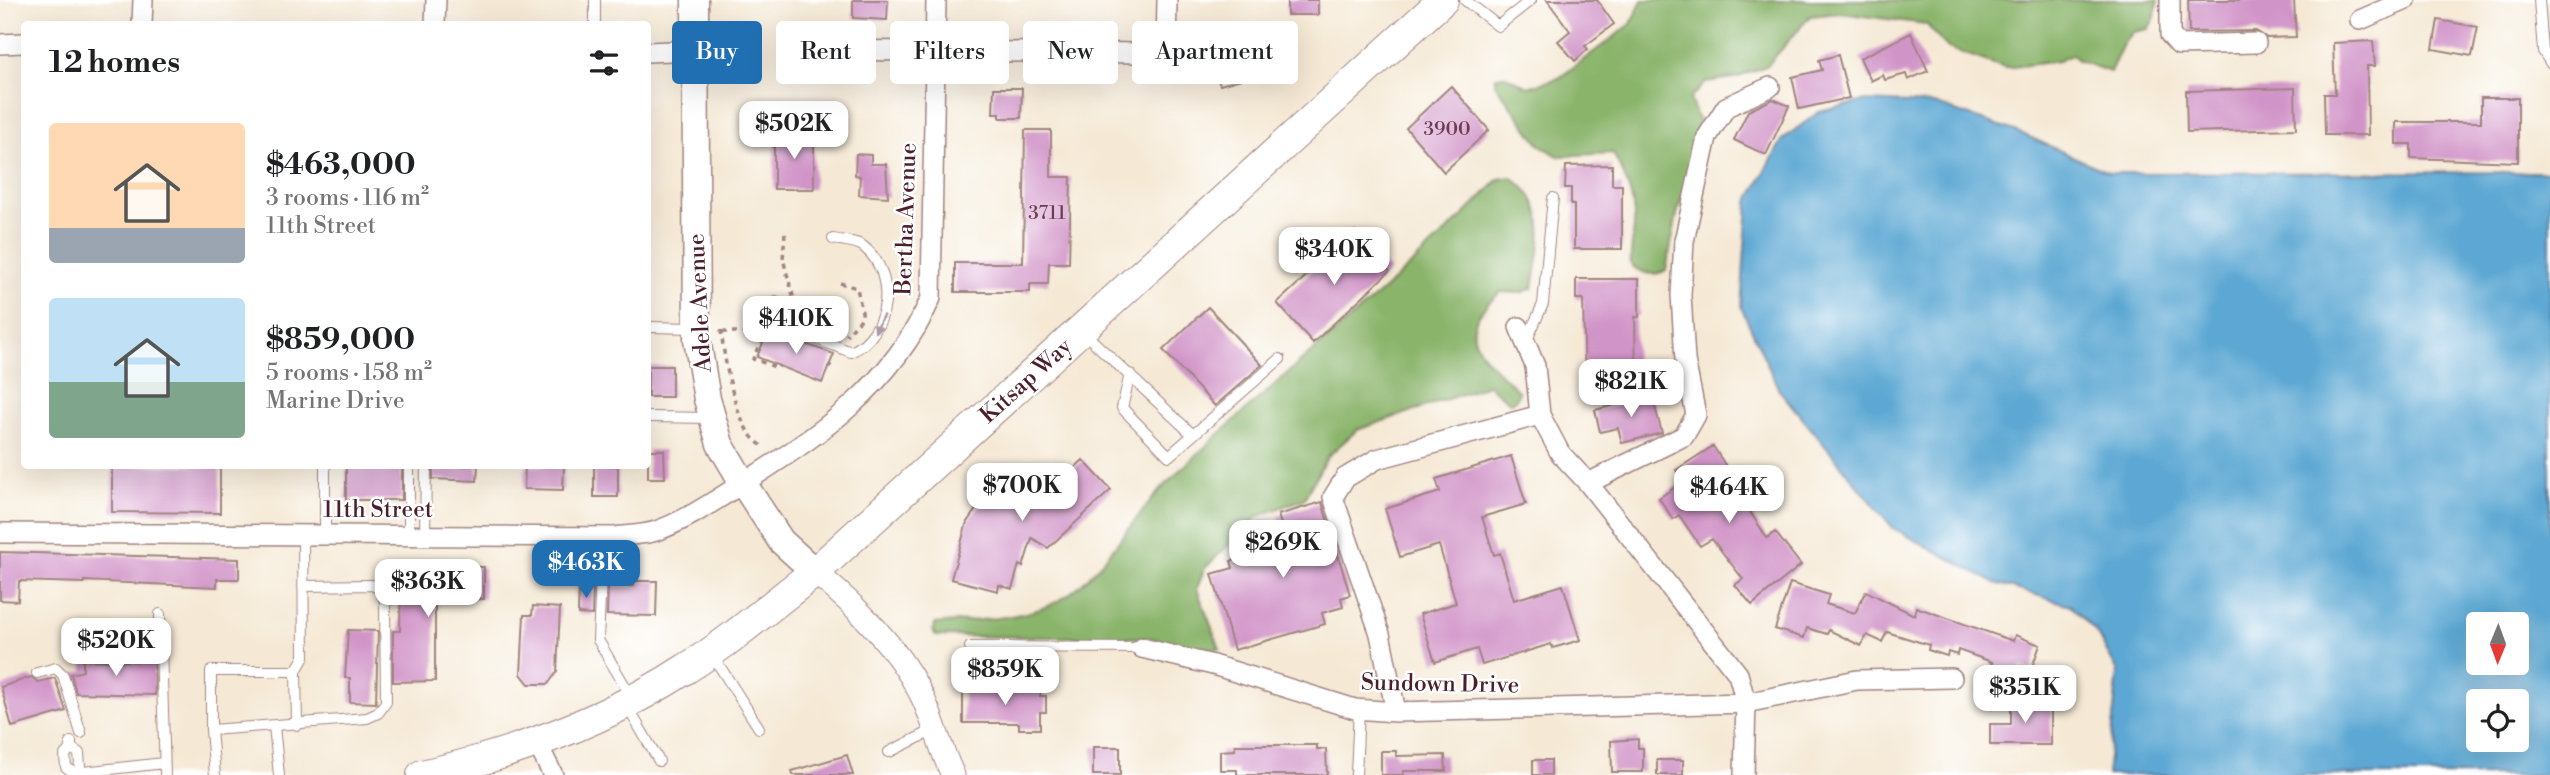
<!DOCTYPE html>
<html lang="en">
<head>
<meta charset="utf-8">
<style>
  body { margin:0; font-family:"Libre Bodoni",serif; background:#f2f2f2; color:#202124; height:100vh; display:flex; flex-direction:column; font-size:26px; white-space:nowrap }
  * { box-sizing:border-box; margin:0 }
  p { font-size:23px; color:#757577 }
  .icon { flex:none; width:38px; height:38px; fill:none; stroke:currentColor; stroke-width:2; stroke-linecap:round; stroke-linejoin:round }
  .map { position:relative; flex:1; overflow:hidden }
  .panel { position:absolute; left:21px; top:21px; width:630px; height:448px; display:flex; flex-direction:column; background:#fff; border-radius:7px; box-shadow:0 7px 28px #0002 }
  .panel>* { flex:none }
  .hud { position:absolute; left:672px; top:21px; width:665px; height:63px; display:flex; gap:14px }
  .needle { width:46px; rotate:181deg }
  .buttons { position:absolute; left:2466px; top:612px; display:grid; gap:14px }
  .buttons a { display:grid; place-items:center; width:63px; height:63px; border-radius:7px; background:#fff; box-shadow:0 7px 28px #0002; font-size:35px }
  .price { position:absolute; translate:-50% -60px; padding:0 16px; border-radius:14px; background:#fff; color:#222; font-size:23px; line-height:46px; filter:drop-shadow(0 2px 4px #0008) }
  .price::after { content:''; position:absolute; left:50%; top:42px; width:21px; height:16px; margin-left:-10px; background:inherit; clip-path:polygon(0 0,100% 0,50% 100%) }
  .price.on { background:#1f6fb2; color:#fff }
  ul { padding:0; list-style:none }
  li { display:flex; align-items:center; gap:21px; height:175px; padding:0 28px }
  li span { display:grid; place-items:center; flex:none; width:196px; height:140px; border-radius:7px; color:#555 }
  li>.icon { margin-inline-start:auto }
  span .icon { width:84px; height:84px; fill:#fffc; stroke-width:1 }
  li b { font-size:30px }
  h2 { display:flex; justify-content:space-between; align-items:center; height:84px; padding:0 28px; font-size:30px }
  .chip { padding:0 24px; border-radius:7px; background:#fff; box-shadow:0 7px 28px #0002; font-size:24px; line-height:63px }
  .chip.on { background:#1f6fb2; color:#fff }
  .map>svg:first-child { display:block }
  .forest { fill:#8ab46b; stroke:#6a6a4b; stroke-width:2 }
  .water { fill:#5ba7d3; stroke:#52637f; stroke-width:2; fill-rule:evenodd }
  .building { fill:#d194c8 }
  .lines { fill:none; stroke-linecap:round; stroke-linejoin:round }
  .service-casing { stroke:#a08480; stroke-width:12 }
  .minor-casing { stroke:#a08480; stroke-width:22 }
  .tertiary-casing { stroke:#a08480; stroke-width:25 }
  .secondary-casing { stroke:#a08480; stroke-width:29 }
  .primary-casing { stroke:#a08480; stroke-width:32 }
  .path { stroke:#a08480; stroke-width:3.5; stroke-dasharray:5 5; stroke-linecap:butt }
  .service { stroke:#fff; stroke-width:10 }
  .minor { stroke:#fff; stroke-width:19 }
  .tertiary { stroke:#fff; stroke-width:23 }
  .secondary { stroke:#fff; stroke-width:26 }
  .primary { stroke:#fff; stroke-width:30 }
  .oneway { fill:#ae9aa0 }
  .labels { text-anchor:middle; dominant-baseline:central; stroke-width:5; stroke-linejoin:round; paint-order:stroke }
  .number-label { font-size:19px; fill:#6c3c52 }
  .street-label { font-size:23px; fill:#4a1f2b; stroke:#fff }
</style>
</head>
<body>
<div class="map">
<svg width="2550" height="775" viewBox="0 0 2550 775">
  <rect width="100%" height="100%" fill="#fff"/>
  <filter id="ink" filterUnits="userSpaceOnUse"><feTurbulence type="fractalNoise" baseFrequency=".0143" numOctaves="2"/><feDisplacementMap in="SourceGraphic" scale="14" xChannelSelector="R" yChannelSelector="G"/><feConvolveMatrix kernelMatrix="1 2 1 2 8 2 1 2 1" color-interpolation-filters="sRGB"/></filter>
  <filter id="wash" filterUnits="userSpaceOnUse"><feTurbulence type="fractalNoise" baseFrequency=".00686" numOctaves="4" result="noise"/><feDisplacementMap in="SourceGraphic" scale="28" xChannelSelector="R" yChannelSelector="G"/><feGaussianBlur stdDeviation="1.57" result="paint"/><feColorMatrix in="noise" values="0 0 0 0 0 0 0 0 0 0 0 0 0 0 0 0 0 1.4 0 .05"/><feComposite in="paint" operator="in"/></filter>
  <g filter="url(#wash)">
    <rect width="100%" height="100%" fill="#f5e9d5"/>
    <path class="forest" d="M1642 0H2158L2154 20 2148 29 2133 32 2123 44 2110 72 2077 60 2073 54 2058 61 2005 68 1948 48 1926 24 1840 13 1810 16 1768 65 1739 77 1706 82 1690 99 1702 130 1677 214 1666 270C1653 277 1642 274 1631 265 1630 251 1633 240 1634 227 1636 200 1625 176 1613 153L1558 156 1539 144 1495 84 1496 77 1504 75 1528 87 1559 78 1631 24Z
      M1511 177C1553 205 1540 246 1533 288L1521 293 1501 292C1446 335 1485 356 1519 392L1515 400 1510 402 1488 385 1357 430 1327 457 1304 499 1258 516 1204 569 1197 589 1220 649 1196 648 1151 638 936 636 933 631 935 624C974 620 1025 620 1060 600 1099 578 1134 515 1167 483 1274 378 1396 288 1499 179Z"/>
    <path class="water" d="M1864 101 1934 104 2018 132 2110 173 2550 172V775H2107L2118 672 2096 632 2070 605 1992 582 1893 528 1779 390 1741 307 1748 202 1783 139 1819 112ZM2478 625H2516V663H2478ZM2478 702H2516V740H2478Z"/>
    <g id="blocks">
      <path class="building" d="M853 0H888L887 20 853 18Z
        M1287 0H1318V15H1287Z
        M1547 0H1597L1614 24 1585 46 1588 49 1575 61 1558 41 1570 31Z
        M2188 0H2294L2296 37 2267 38 2256 31 2189 32Z
        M2438 20 2478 27 2472 56 2433 49Z
        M1911 33 1928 71 1908 80 1906 74 1885 80 1883 75 1871 81 1860 58Z
        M2373 41 2375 66H2367L2368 135H2325L2324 94H2335L2333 43Z
        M1838 55 1849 98 1799 109 1792 77 1822 70 1819 60Z
        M1238 66 1241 79 1220 85 1214 67Z
        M1451 86 1489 130 1444 172 1406 128Z
        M994 88H1022L1021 118H1000V113H993Z
        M2295 88 2296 129 2187 132 2186 91Z
        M2481 98H2518V162L2411 158V144H2396V122H2481Z
        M1773 99 1789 106 1766 155 1734 140 1748 111Z
        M1025 130H1051V177H1071L1069 263H1049L1048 284H1030V292H955V263H1023Z
        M774 134H814V189H774Z
        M856 154 871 155V164H886L888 197 859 195 860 176 855 175Z
        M1612 165V185H1622V249H1574V205H1571V188H1565L1566 166Z
        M1355 231 1390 271 1313 343 1277 303Z
        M1576 279H1639V317H1635L1636 384 1585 385 1583 299H1576Z
        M1208 307 1262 365 1215 406 1163 350Z
        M768 331 834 354 822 383 757 357Z
        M648 366H672V397H648Z
        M1652 396 1662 433 1622 443 1618 428 1600 432 1595 410Z
        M1713 446 1727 468 1724 470 1730 481 1767 538 1775 532 1801 565 1752 605 1735 585 1743 579 1712 539 1700 546 1679 515 1673 519 1659 498 1684 481 1676 470Z
        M648 450H664L665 478H648Z
        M1511 456 1526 504 1482 517 1494 555 1500 553 1514 600 1563 585 1580 640 1553 648 1551 644 1482 665 1477 649 1435 662 1420 614 1456 603 1439 545 1400 557 1385 509 1440 492 1436 479Z
        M1083 460 1111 490 1048 548 1032 538 1023 567 1019 565 1012 589 999 585 998 591 951 579 967 522 994 484 998 487 1014 466 1051 490Z
        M112 466H220V513L112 512Z
        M346 466H402V500H346Z
        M433 466H478L477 481 433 479Z
        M525 466H564L563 490 524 489Z
        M594 466H618V497H594Z
        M1322 502 1350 595 1341 598 1343 607 1322 613 1325 624 1234 650 1212 574 1233 568 1231 561 1244 557 1240 543 1283 531 1278 515Z
        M0 552 239 559V579H217V587L84 581V583L19 581 18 601 0 600Z
        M429 567H484V599H435V681L393 682V631H400L401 582 429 583Z
        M634 581H657L656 616 607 615 608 585 634 586Z
        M1790 583 1829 595 1826 604 1855 613 1866 591 1914 615 1916 607 2013 641 2015 635 2040 645 2031 670 2021 666 2017 676 1991 667 1992 662 1958 650 1957 655 1948 652 1947 656 1928 650 1929 645 1887 632 1882 642 1867 635 1861 646 1829 630 1827 634 1807 628 1804 638 1775 629Z
        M579 585H593L592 615 578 614Z
        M533 606 560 608 557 672 548 684H529L521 674 524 615H532Z
        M348 630 378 631 376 703 350 702V678H345Z
        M83 660 154 662 155 695 76 693 71 674 83 671Z
        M31 677 38 682 55 678 66 711 12 727 1 687Z
        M1013 686H1040V696H1046V712H1040V729H1019V723H963V690H1013Z
        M2011 700H2051V745H1990V724H2011Z
        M1638 739V748H1643V772H1612L1611 741Z
        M1235 745H1317V749H1326L1327 775H1237V770H1220V751L1235 750Z
        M1093 747H1120V775H1093Z
        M1381 751H1396V756L1445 755 1446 771H1403V775H1381Z
        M847 755 853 775H793L792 771Z
        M1533 760H1551V775H1533Z
        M1657 760H1683V775H1657Z"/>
    </g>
  </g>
  <g filter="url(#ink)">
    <use href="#blocks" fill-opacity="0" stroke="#a08480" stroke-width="2"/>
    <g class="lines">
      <defs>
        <path id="service" d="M1465 0 1498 26 1531 0
          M2539 0 2543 51 2550 62
          M595 24V0
          M776 301 786 327 851 352C890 334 898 275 864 247 857 241 842 241 833 239
          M648 327 696 328
          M1082 331 1193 435 1280 359
          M1526 342 1543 304 1553 198
          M1130 374 1122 408 1169 456 1193 435
          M648 417 712 418
          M325 466V535
          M409 466V535
          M425 535 426 466
          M603 536 598 640 632 698
          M160 614 165 775
          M970 647 1142 648
          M81 651 163 653
          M713 656 759 728
          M37 673 56 668 63 675 81 733
          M627 706 659 761
          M297 725 296 671 304 657 303 534
          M274 726 279 775
          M211 730 367 718 378 713 386 702 385 602 381 590 372 585 303 586
          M71 742V748L65 755 66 767 74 773 164 763
          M71 748 79 753 80 767 74 774
          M889 752 934 730
          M215 775 211 730V671H296
          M1356 775 1359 709"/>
        <path id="minor" d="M2170 0V35L2179 45 2256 43
          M2360 20 2406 0
          M142 24 143 0
          M435 24 436 0
          M0 44 24 43
          M817 50 1258 54
          M1166 51 1167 0
          M648 52 693 50
          M1519 327 1535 366 1540 415 1560 453 1588 483 1738 674 1746 703 1744 775
          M1588 483 1684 436 1696 415 1685 360 1681 295 1684 241 1707 137 1726 107 1770 87
          M0 533 614 537C628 535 643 535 656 531 687 520 713 502 740 485 818 437 893 385 931 298L936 0
          M1142 648 1213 665 1355 709 1396 712 1746 703 1857 680 1952 678
          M1396 712 1380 634 1333 497 1345 478 1377 459 1540 415
          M537 743 553 775"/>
        <path id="tertiary" d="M815 572C857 607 896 645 921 694 934 720 940 749 953 775"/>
        <path id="secondary" d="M695 0 697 339 707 399 720 444 743 483 781 541 815 572"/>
        <path id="primary" d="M422 775C515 754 606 721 687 668 732 640 773 604 815 572L1443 0"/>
      </defs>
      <use href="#service" class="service-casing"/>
      <use href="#minor" class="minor-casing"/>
      <use href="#tertiary" class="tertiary-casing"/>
      <use href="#secondary" class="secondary-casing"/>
      <use href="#primary" class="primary-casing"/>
      <path class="path" d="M785 233 783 259 796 307
        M840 283 857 288 863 317 846 335
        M766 329 753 359 778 368 779 366
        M721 330C724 357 736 437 764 446
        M722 332H761L771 327
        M828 368 834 360"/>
      <use href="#service" class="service"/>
      <use href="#minor" class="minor"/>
      <use href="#tertiary" class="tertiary"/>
      <use href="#secondary" class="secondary"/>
      <use href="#primary" class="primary"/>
    </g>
    <defs><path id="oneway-solid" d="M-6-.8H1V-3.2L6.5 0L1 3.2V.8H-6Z" transform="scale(1.75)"/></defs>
    <use class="oneway" href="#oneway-solid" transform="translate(879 324) rotate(115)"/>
  </g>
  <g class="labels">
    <g class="number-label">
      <text x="1447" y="129">3900</text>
      <text x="1047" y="213">3711</text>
    </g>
    <g class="street-label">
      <text transform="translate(906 219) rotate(-88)">Bertha Avenue</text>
      <text transform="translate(700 303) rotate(-93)">Adele Avenue</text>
      <text transform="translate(1026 381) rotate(-42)">Kitsap Way</text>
      <text x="378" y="510">11th Street</text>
      <text transform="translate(1440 684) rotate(1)">Sundown Drive</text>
    </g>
  </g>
</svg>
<div class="buttons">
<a><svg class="needle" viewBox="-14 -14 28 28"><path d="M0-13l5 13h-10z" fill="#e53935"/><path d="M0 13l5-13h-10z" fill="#757577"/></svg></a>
<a><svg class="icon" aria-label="locate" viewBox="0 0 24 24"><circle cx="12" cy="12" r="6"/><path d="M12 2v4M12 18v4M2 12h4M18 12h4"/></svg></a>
</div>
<b class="price" style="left:794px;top:161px">$502K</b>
<b class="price" style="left:1334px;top:287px">$340K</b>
<b class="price" style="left:796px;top:356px">$410K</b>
<b class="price" style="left:1631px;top:419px">$821K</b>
<b class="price" style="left:1022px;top:523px">$700K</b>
<b class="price" style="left:1729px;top:525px">$464K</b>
<b class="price" style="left:1283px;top:580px">$269K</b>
<b class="price on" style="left:586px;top:600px">$463K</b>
<b class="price" style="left:428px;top:619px">$363K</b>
<b class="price" style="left:116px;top:678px">$520K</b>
<b class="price" style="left:1005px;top:707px">$859K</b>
<b class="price" style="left:2025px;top:725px">$351K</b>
<div class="hud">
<a class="chip on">Buy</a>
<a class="chip">Rent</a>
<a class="chip">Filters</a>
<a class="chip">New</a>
<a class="chip">Apartment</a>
</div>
<section class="panel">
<h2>12 homes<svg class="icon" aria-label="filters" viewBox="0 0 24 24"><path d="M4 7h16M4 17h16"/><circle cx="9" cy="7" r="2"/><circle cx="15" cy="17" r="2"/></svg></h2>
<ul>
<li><span style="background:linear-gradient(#ffd9b3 75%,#9aa5b1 0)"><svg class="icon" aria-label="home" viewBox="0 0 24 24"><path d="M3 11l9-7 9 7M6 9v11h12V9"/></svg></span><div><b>$463,000</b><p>3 rooms · 116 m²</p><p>11th Street</p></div></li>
<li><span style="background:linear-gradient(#bfe0f5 60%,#7fa58c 0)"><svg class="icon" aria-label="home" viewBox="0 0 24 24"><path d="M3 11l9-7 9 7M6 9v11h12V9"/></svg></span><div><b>$859,000</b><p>5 rooms · 158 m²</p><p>Marine Drive</p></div></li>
</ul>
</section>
</div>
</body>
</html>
